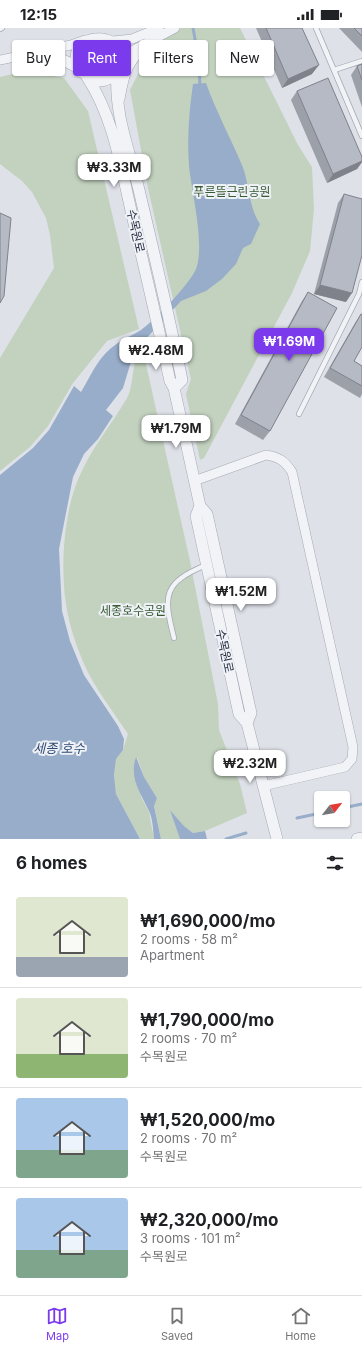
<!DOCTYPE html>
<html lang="en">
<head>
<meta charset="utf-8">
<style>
  body { margin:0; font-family:Inter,"Noto Sans KR",sans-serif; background:#f6f6f6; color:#202124; height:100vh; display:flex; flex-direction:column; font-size:15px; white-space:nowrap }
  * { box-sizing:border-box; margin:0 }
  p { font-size:13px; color:#757577 }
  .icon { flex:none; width:22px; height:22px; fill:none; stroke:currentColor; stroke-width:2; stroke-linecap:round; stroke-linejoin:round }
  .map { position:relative; height:811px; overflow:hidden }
  .drawer { display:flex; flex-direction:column; background:#fff; flex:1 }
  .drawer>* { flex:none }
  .hud { position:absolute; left:12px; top:12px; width:338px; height:36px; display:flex; gap:8px }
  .needle { width:26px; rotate:59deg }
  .buttons { position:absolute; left:314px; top:763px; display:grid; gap:8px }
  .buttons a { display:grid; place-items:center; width:36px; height:36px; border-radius:4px; background:#fff; box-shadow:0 1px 3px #0004; font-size:20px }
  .price { position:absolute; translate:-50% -34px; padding:0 9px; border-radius:8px; background:#fff; color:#222; font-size:13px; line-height:26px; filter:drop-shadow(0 1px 2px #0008) }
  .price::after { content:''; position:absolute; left:50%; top:24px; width:12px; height:9px; margin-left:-6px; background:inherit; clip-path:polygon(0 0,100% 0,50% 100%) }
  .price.selected { background:#7c3aed; color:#fff }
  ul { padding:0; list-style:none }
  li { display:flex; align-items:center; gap:12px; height:100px; padding:0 16px }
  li+li { border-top:1px solid #e0e0e0 }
  li span { display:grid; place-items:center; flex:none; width:112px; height:80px; border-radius:4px; color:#555 }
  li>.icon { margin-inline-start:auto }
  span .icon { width:48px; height:48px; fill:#fffc; stroke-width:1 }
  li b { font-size:17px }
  h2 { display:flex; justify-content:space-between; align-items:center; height:48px; padding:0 16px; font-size:17px }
  .chip { padding:0 14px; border-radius:4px; background:#fff; box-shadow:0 1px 3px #0004; font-size:14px; line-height:36px }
  .chip.selected { background:#7c3aed; color:#fff }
  .status { display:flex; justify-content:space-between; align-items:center; height:28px; padding:0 20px; background:#fff; direction:ltr }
  .status svg { height:11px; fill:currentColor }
  .tabs { display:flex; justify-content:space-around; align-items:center; height:56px; border-top:1px solid #e0e0e0; background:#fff; font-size:11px; color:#757577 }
  .tabs a { display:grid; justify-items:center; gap:2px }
  .tabs .selected { color:#7c3aed }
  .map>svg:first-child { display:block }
  .green { fill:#c3d2bf }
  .water { fill:#98adc9 }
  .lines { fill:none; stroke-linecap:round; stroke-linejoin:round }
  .stream { stroke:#98adc9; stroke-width:3 }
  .service-casing { stroke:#a3a8b2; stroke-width:6 }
  .minor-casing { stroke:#a3a8b2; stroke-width:10 }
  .tertiary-casing { stroke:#a3a8b2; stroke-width:12 }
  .service { stroke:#f1f3f6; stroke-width:4.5 }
  .minor { stroke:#f1f3f6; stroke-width:9 }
  .tertiary { stroke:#f1f3f6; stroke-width:11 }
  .wall { fill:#9ca0a9 }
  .shaded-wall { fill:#7f828a }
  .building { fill:#b5bac5; stroke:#7f828a }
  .labels { text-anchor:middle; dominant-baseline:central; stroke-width:4; stroke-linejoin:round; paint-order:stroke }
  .park-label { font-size:12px; fill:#395b34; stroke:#eef1f6 }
  .street-label { font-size:12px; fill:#272e3f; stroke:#eef1f6 }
  .water-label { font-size:13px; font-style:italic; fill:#314a74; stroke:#eef1f6 }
</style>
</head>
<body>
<div class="status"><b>12:15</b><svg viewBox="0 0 49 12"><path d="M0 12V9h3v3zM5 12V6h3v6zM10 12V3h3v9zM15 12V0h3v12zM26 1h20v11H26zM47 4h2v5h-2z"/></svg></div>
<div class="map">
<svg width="362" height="811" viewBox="0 0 362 811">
  <rect width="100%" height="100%" fill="#dee1e8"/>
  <path class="green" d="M161 0H240L298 117 312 139 314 181 310 223 292 265 204 430 200 432 186 366 191 351 148 160 130 62 144 34 161 15Z
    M25 43 64 50 88 83 139 301 107 313 73 355 48 398 30 419 0 443V330L54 240 50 207 46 190 32 164 22 153 0 136V49Z
    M140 321 143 323 190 533 218 676 219 702 240 756 247 785 205 803 193 805 184 798 171 783 180 811H161L154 777 157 770 144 749 137 729 141 769 149 784 154 811H140L116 766 114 747 116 731 123 722 128 706C113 683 95 661 84 636 76 617 69 597 66 576 60 538 64 479 81 445 93 418 112 396 127 370 134 358 131 338 140 321Z"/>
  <path class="water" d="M206 55C216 83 230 109 242 137 250 157 248 178 260 196L251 216 243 220 236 236 222 251 206 263 181 273 142 315 133 327 123 360 106 382 113 388 98 411 84 426 73 449 59 521 62 583 70 613 84 647 118 698 124 711 123 722 116 731 114 747 116 766 140 811H0V447L33 420 49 402 74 358 81 364C90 349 97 332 110 321 119 313 131 308 141 302 153 294 194 252 197 238 204 212 192 166 189 138 187 111 189 83 193 56Z
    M136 729 144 749 157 770 154 778 161 811H154C153 802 153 791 149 783 140 764 129 750 136 729Z
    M170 782 184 798 193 805 205 803 207 811H180Z"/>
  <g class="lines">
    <path class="stream" d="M193 0 199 33 200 60
      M343 780 362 776
      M297 790 321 785
      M226 811 246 805"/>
    <defs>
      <path id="service" d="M316 0 362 108
        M0 1 2 0
        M334 42 362 33
        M299 386 359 266 362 254
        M174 610C163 567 163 555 206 537"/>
      <path id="minor" d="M113 13 132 11 159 0
        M0 32 71 17 85 12
        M121 33 130 24 175 0
        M120 71C125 42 128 35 149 13
        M194 453 266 427C279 429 285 433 292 444L353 719 352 731 345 739 263 758"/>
      <path id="tertiary" d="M39 24C51 27 62 31 73 37 86 45 95 61 113 48 118 43 121 36 121 29 120 0 59 6 81 44
        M117 43C114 87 129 120 139 162 154 225 169 288 182 352L174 360
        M87 49C114 90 121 140 132 187 145 242 158 298 170 353L174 360 200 478 207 486 251 685 247 695
        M200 478 196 488 239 686 247 695 277 811
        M357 811 362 810"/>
    </defs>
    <use href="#service" class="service-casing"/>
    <use href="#minor" class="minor-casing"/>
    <use href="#tertiary" class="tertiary-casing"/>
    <use href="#service" class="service"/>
    <use href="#minor" class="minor"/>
    <use href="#tertiary" class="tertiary"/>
  </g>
  <path class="wall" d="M256 0H302L312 46 282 60Z
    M339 0H362V24Z
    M362 36V79L351 47 357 38Z
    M297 63 362 129V134L357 141 327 155 291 72Z
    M344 166 346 274 314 266 338 175Z
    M308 264 270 403 263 412 235 396 302 273Z
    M361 286 354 333 362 338V366L360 370 324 349 355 295Z"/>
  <path class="shaded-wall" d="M319 37 312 46 282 60 288 51Z
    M362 133V134L357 141 327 155 333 146Z
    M320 257 352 265 346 274 314 266Z"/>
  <path class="building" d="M266 0H302L319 37 288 51Z
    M354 0H362V8Z
    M362 36V52L357 38Z
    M328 50 362 129V133L333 146 297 63Z
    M344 166 362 171V227L352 265 320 257Z
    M0 185 11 190 4 268 0 275Z
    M308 264 337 280 270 403 241 387Z
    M361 286H362V319L354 333 362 338V358L330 340Z"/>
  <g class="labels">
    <g class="park-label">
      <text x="232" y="163">푸른뜰근린공원</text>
      <text x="133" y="582">세종호수공원</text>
    </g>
    <g class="street-label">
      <text transform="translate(136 203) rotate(77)">수목원로</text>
      <text transform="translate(225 623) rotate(78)">수목원로</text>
    </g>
    <g class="water-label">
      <text x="59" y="720">세종 호수</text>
    </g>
  </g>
</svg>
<div class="buttons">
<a><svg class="needle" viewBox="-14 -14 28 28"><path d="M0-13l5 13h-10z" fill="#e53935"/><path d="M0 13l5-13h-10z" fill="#757577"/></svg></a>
</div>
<b class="price" style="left:114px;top:160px">₩3.33M</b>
<b class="price selected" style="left:289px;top:334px">₩1.69M</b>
<b class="price" style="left:156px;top:343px">₩2.48M</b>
<b class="price" style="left:176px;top:421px">₩1.79M</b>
<b class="price" style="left:241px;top:584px">₩1.52M</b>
<b class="price" style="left:250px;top:756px">₩2.32M</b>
<div class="hud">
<a class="chip">Buy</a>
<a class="chip selected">Rent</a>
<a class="chip">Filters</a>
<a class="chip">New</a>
</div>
</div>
<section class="drawer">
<h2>6 homes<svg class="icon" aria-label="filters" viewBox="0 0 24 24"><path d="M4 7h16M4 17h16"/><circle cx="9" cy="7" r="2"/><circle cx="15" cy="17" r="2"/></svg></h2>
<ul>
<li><span style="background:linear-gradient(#dfe7d0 75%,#9aa5b1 0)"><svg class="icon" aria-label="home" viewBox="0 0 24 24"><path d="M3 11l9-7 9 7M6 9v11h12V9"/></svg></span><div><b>₩1,690,000/mo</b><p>2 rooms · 58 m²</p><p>Apartment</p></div></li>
<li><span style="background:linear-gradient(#dfe7d0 70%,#8fb573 0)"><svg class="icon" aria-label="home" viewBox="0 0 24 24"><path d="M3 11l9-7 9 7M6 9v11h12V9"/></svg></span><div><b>₩1,790,000/mo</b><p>2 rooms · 70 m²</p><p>수목원로</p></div></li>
<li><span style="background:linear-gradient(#a9c7e8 65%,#7fa58c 0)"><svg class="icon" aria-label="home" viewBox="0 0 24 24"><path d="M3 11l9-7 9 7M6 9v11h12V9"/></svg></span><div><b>₩1,520,000/mo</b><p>2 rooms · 70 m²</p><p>수목원로</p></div></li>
<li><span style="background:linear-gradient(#a9c7e8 65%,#7fa58c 0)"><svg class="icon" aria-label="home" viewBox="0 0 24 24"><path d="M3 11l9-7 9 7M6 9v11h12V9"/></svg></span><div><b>₩2,320,000/mo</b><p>3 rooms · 101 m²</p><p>수목원로</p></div></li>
</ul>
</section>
<nav class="tabs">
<a class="selected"><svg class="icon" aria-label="map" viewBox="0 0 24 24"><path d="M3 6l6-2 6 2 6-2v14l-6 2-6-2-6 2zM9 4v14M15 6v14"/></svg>Map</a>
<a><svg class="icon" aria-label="saved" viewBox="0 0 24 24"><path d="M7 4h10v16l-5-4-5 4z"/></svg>Saved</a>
<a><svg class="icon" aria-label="home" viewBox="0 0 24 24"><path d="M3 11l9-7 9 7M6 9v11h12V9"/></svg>Home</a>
</nav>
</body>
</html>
